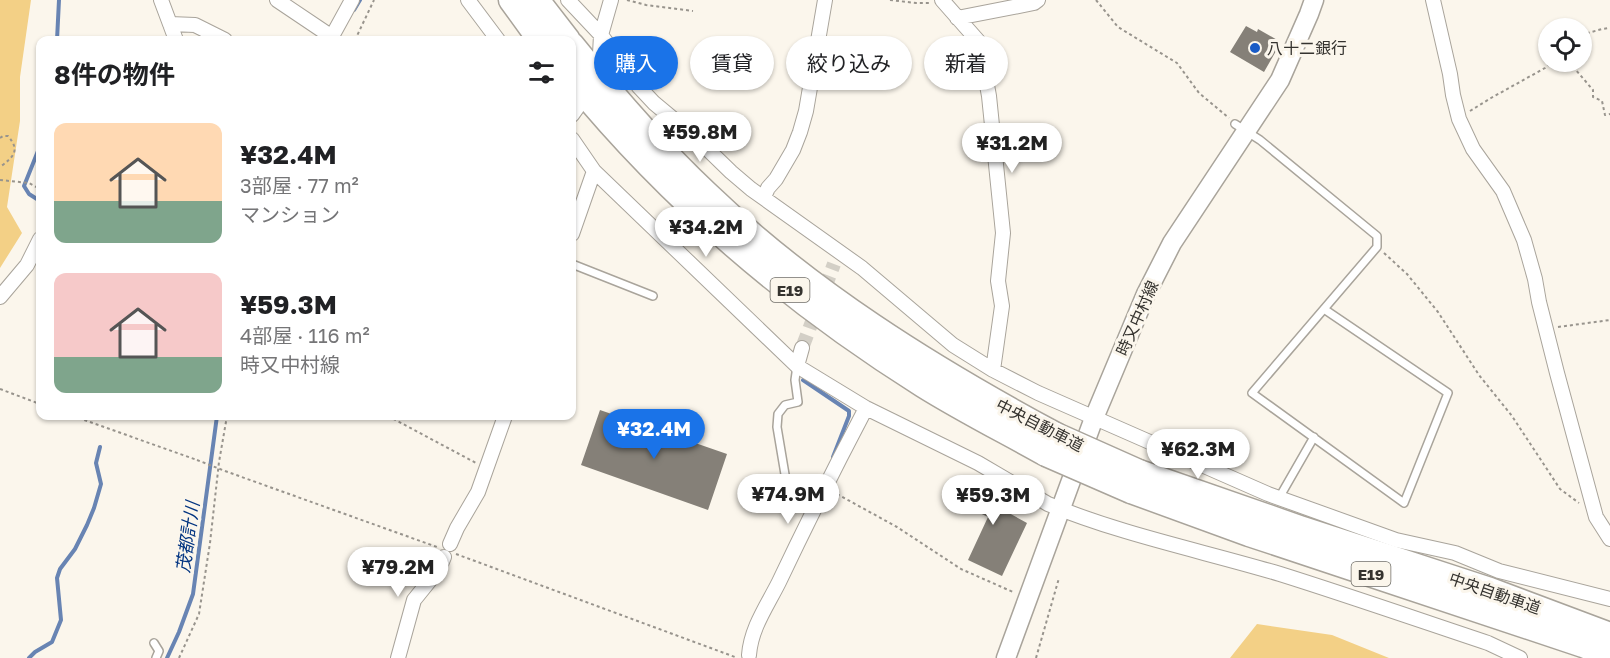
<!DOCTYPE html>
<html lang="ja">
<head>
<meta charset="utf-8">
<style>
  body { margin:0; font-family:"Golos Text","Noto Sans JP",sans-serif; background:#f2f2f2; color:#202124; height:100vh; display:flex; flex-direction:column; font-size:22px; white-space:nowrap }
  * { box-sizing:border-box; margin:0 }
  p { font-size:20px; color:#757577 }
  .icon { flex:none; width:33px; height:33px; fill:none; stroke:currentColor; stroke-width:2; stroke-linecap:round; stroke-linejoin:round }
  .map { position:relative; flex:1; overflow:hidden }
  .panel { position:absolute; left:36px; top:36px; width:540px; height:384px; display:flex; flex-direction:column; background:#fff; border-radius:12px; box-shadow:0 2px 4px #0004 }
  .panel>* { flex:none }
  .banner { position:absolute; left:594px; top:36px; width:570px; height:54px; display:flex; gap:12px }
  .fabs { position:absolute; left:1538px; top:18px; display:grid; gap:12px }
  .fabs a { display:grid; place-items:center; width:54px; height:54px; border-radius:50%; background:#fff; box-shadow:0 2px 4px #0004; font-size:30px }
  .price { position:absolute; translate:-50% -51px; padding:0 14px; border-radius:21px; background:#fff; color:#222; font-size:20px; line-height:39px; filter:drop-shadow(0 2px 3px #0008) }
  .price::after { content:''; position:absolute; left:50%; top:36px; width:18px; height:14px; margin-left:-9px; background:inherit; clip-path:polygon(0 0,100% 0,50% 100%) }
  .price.on { background:#1a73e8; color:#fff }
  ul { padding:0; list-style:none }
  li { display:flex; align-items:center; gap:18px; height:150px; padding:0 18px }
  li span { display:grid; place-items:center; flex:none; width:168px; height:120px; border-radius:12px; color:#555 }
  li>.icon { margin-inline-start:auto }
  span .icon { width:72px; height:72px; fill:#fffc; stroke-width:1 }
  li b { font-size:26px }
  h2 { display:flex; justify-content:space-between; align-items:center; height:72px; padding:0 18px; font-size:26px }
  .tag { padding:0 21px; border-radius:27px; background:#fff; box-shadow:0 2px 4px #0004; font-size:21px; line-height:54px }
  .tag.on { background:#1a73e8; color:#fff }
  .map>svg:first-child { display:block }
  .green { fill:#f3d086 }
  .lines { fill:none; stroke-linecap:round; stroke-linejoin:round }
  .stream { stroke:#6884b3; stroke-width:4 }
  .building { fill:#858078 }
  .minor-tunnel { stroke:#d3cfc6; stroke-width:14; stroke-dasharray:14 7; stroke-linecap:butt }
  .service-casing { stroke:#a9a49b; stroke-width:10 }
  .minor-casing { stroke:#a9a49b; stroke-width:16 }
  .secondary-casing { stroke:#a9a49b; stroke-width:21 }
  .motorway-casing { stroke:#a9a49b; stroke-width:27 }
  .path { stroke:#98948d; stroke-width:2; stroke-dasharray:3 3; stroke-linecap:butt }
  .service { stroke:#fff; stroke-width:7 }
  .minor { stroke:#fff; stroke-width:14 }
  .secondary { stroke:#fff; stroke-width:18 }
  .motorway { stroke:#fff; stroke-width:24 }
  .motorway-bridge-casing { stroke:#a9a49b; stroke-width:27; stroke-linecap:butt }
  .path-bridge { stroke:#98948d; stroke-width:2; stroke-dasharray:3 3; stroke-linecap:butt }
  .motorway-bridge { stroke:#fff; stroke-width:24 }
  .poi-dot { fill:#185bc6; stroke:#fbf6ec; stroke-width:2 }
  .labels { text-anchor:middle; dominant-baseline:central; stroke-width:6; stroke-linejoin:round; paint-order:stroke }
  .shield { fill:#fbf6ec; stroke:#706e68; stroke-width:1.5 }
  .shield-label { font-size:15px; font-weight:bold; fill:#35332f }
  .poi-label { font-size:16px; fill:#35332f; stroke:#fbf6ec; text-anchor:start }
  .street-label { font-size:16px; fill:#35332f; stroke:#fbf6ec }
  .water-label { font-size:18px; font-style:italic; fill:#023481; stroke:#fbf6ec }
</style>
</head>
<body>
<div class="map">
<svg width="1610" height="658" viewBox="0 0 1610 658">
  <rect width="100%" height="100%" fill="#fbf6ec"/>
  <path class="green" d="M0 0H31L20 77V121L7 207 22 233 0 268Z
    M1257 624 1332 635 1389 658H1230Z"/>
  <g class="lines">
    <path class="stream" d="M354 10 360 0
      M57 40 59 0
      M40 146 24 186 29 194 40 201
      M803 380 849 411V416L833 457
      M29 658 35 652 52 642 61 620 57 578 60 569 75 549 87 525 94 508 101 484 96 463 100 447
      M167 658 179 632 193 594 217 416"/>
  </g>
  <path class="building" d="M1246 26 1257 32 1258 29 1279 41 1277 43 1280 44 1264 72 1230 52Z
    M600 410 727 454 708 510 581 465Z
    M969 477 1011 497 1007 505 1012 507 1009 513 1027 523 1002 576 968 560 988 517 957 502Z"/>
  <g class="lines">
    <path class="minor-tunnel" d="M802 348 834 264"/>
    <defs>
      <path id="service" d="M1235 124 1260 140 1377 236V247L1252 393 1404 503 1448 393 1324 309
        M572 264 653 296
        M797 366 795 380 798 402 785 405 778 414 777 427 790 504 817 503
        M1279 498 1314 437
        M154 643 159 651 156 658"/>
      <path id="minor" d="M161 0 176 40
        M277 0 332 37
        M468 0 498 40
        M568 0 601 35 639 87 654 103 696 138 731 172 751 189 862 268 953 345 993 370 1038 393 1268 494 1396 540 1455 553 1499 571 1610 599
        M942 0 979 42 989 96 1003 233 998 281 1002 306 993 370
        M1433 0 1450 74 1453 95 1459 119 1473 149 1503 191 1524 240 1535 279 1539 302 1557 373 1596 517 1610 539
        M957 18 1034 3 1038 0
        M170 24 195 25 225 40
        M330 40 352 0
        M600 54 601 35 611 0
        M572 115 577 108
        M572 139 594 171 797 366 866 408 978 463 1048 504C1123 535 1203 551 1280 574 1350 596 1419 620 1488 643L1520 658
        M764 197 768 188 776 179 793 150 800 132 806 111 825 0
        M572 234 594 171
        M0 297 27 265 40 239
        M797 366 802 348
        M450 544 457 528 478 492 505 416
        M749 655C751 628 767 606 779 582 807 523 836 465 866 408
        M398 658 414 600 439 569 444 557"/>
      <path id="secondary" d="M1006 658 1094 418 1146 294 1172 243 1280 80 1309 14 1314 0"/>
      <path id="motorway" d="M511 0 540 40
        M537 0 568 40
        M572 45C614 97 657 147 706 193 809 292 931 368 1056 435
        M572 79C670 199 791 302 923 385 963 410 1005 431 1046 454
        M1139 472 1300 528 1490 590 1610 635
        M1131 491 1249 534 1583 645 1610 656"/>
    </defs>
    <use href="#service" class="service-casing"/>
    <use href="#minor" class="minor-casing"/>
    <use href="#secondary" class="secondary-casing"/>
    <use href="#motorway" class="motorway-casing"/>
    <path class="path" d="M627 0 646 5 693 11
      M890 0 916 3H929
      M1096 0 1118 27 1177 63 1199 93 1229 118
      M1581 35 1602 29 1610 28
      M355 40 374 0
      M1569 62 1593 90V97L1602 101 1605 115 1610 114
      M1470 111 1491 98 1545 68 1552 62
      M0 138 3 136H8C21 151 13 157 0 167
      M0 180 29 183 40 189
      M1384 253 1407 274 1438 312 1479 375 1512 416 1560 489 1579 503
      M1558 327 1610 320
      M0 389 40 404
      M73 416 197 460
      M388 416 476 463
      M225 471 437 547
      M837 494 897 527 961 569 1013 592
      M456 554 735 657
      M179 658 199 614 210 543 219 462 227 416
      M1036 658 1059 578"/>
    <use href="#service" class="service"/>
    <use href="#minor" class="minor"/>
    <use href="#secondary" class="secondary"/>
    <use href="#motorway" class="motorway"/>
    <defs>
      <path id="motorway-bridge" d="M1056 435 1139 472
        M1046 454 1131 491"/>
    </defs>
    <use href="#motorway-bridge" class="motorway-bridge-casing"/>
    <path class="path-bridge" d="M197 460 225 471"/>
    <use href="#motorway-bridge" class="motorway-bridge"/>
  </g>
  <circle class="poi-dot" cx="1255" cy="48" r="6"/>
  <g class="labels">
    <g class="shield">
      <rect x="770.5" y="278" width="39" height="24" rx="4.5"/>
      <rect x="1351.5" y="562" width="39" height="24" rx="4.5"/>
    </g>
    <g class="shield-label">
      <text x="790" y="290">E19</text>
      <text x="1371" y="574">E19</text>
    </g>
    <g class="poi-label">
      <text x="1267" y="48">八十二銀行</text>
    </g>
    <g class="street-label">
      <text transform="translate(1137 318) rotate(-66)">時又中村線</text>
      <text transform="translate(1040 425) rotate(27)">中央自動車道</text>
      <text transform="translate(1495 593) rotate(19)">中央自動車道</text>
    </g>
    <g class="water-label">
      <text transform="translate(187 537) rotate(-82)">茂都計川</text>
    </g>
  </g>
</svg>
<div class="fabs">
<a><svg class="icon" aria-label="locate" viewBox="0 0 24 24"><circle cx="12" cy="12" r="6"/><path d="M12 2v4M12 18v4M2 12h4M18 12h4"/></svg></a>
</div>
<b class="price" style="left:700px;top:163px">¥59.8M</b>
<b class="price" style="left:1012px;top:174px">¥31.2M</b>
<b class="price" style="left:706px;top:258px">¥34.2M</b>
<b class="price on" style="left:654px;top:460px">¥32.4M</b>
<b class="price" style="left:1198px;top:480px">¥62.3M</b>
<b class="price" style="left:788px;top:525px">¥74.9M</b>
<b class="price" style="left:993px;top:526px">¥59.3M</b>
<b class="price" style="left:398px;top:598px">¥79.2M</b>
<div class="banner">
<a class="tag on">購入</a>
<a class="tag">賃貸</a>
<a class="tag">絞り込み</a>
<a class="tag">新着</a>
</div>
<section class="panel">
<h2>8件の物件<svg class="icon" aria-label="filters" viewBox="0 0 24 24"><path d="M4 7h16M4 17h16"/><circle cx="9" cy="7" r="2"/><circle cx="15" cy="17" r="2"/></svg></h2>
<ul>
<li><span style="background:linear-gradient(#ffd9b3 65%,#7fa58c 0)"><svg class="icon" aria-label="home" viewBox="0 0 24 24"><path d="M3 11l9-7 9 7M6 9v11h12V9"/></svg></span><div><b>¥32.4M</b><p>3部屋 · 77 m²</p><p>マンション</p></div></li>
<li><span style="background:linear-gradient(#f6c9c9 70%,#7fa58c 0)"><svg class="icon" aria-label="home" viewBox="0 0 24 24"><path d="M3 11l9-7 9 7M6 9v11h12V9"/></svg></span><div><b>¥59.3M</b><p>4部屋 · 116 m²</p><p>時又中村線</p></div></li>
</ul>
</section>
</div>
</body>
</html>
